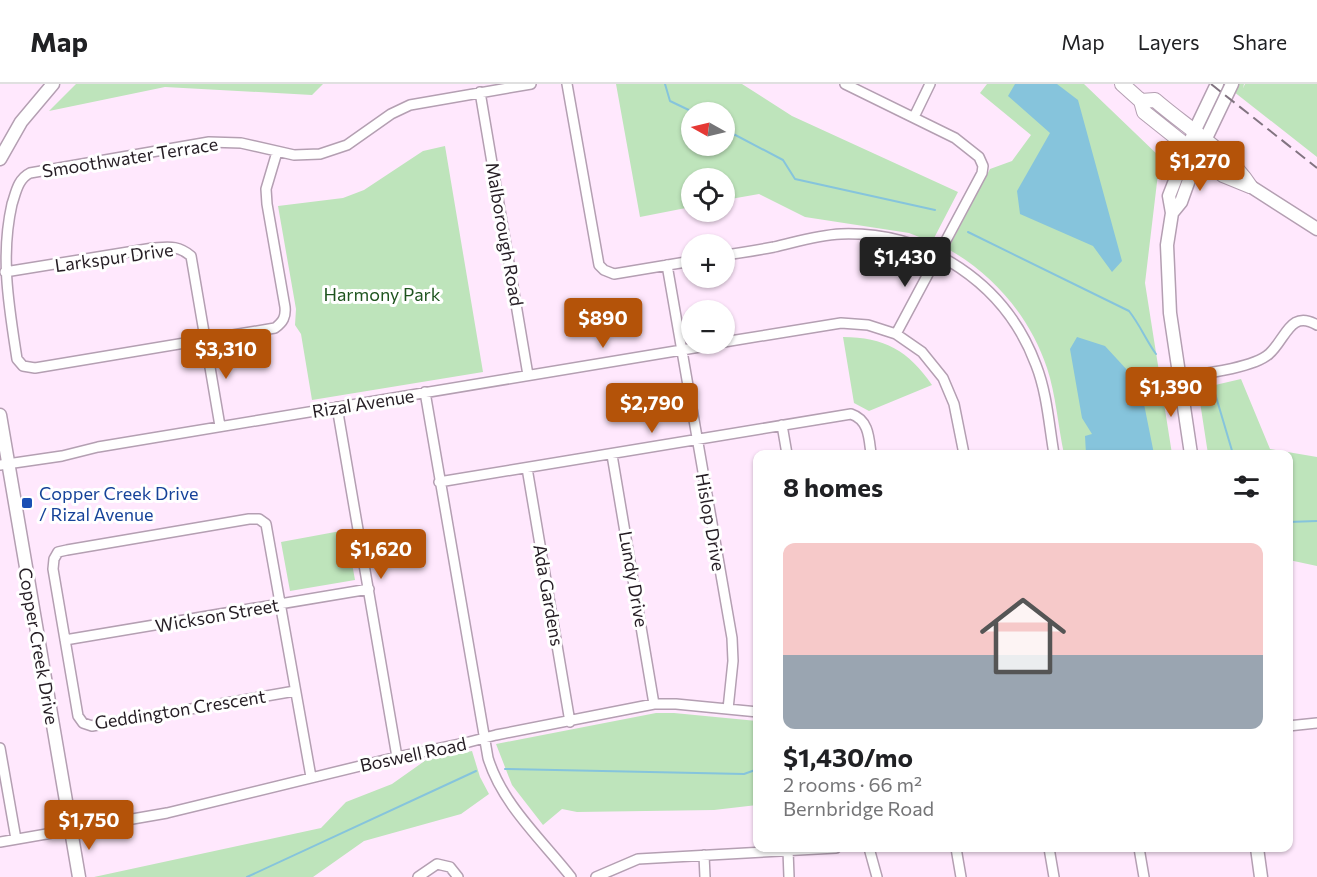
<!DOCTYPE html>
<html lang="en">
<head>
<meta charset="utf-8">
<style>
  body { margin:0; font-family:Commissioner,sans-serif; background:#f6f6f6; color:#202124; height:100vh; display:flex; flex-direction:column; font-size:22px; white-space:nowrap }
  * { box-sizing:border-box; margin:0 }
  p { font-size:20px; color:#757577 }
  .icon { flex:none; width:33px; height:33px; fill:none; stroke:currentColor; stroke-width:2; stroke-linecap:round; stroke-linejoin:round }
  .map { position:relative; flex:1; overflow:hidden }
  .drawer { position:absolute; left:753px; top:366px; width:540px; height:402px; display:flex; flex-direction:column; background:#fff; border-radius:12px; box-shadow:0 2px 4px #0004 }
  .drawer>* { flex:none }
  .needle { width:39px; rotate:278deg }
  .tools { position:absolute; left:681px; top:18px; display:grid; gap:12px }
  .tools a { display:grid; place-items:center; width:54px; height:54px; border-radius:50%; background:#fff; box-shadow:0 2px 4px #0004; font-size:30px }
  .price { position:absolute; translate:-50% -51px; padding:0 14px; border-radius:6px; background:#b45309; color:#fff; font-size:20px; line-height:39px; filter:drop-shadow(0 2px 3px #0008) }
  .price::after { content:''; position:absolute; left:50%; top:36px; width:18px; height:14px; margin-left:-9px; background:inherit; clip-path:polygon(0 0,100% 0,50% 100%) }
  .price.active { background:#222; color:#fff }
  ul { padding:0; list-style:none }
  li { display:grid; align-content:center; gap:12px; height:318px; padding:0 30px }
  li+li { border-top:2px solid #e0e0e0 }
  li span { display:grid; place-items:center; height:186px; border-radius:12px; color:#555 }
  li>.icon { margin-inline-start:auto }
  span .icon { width:108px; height:108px; fill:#fffc; stroke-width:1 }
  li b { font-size:26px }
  h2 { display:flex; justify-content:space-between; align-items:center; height:72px; padding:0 30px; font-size:26px }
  header { display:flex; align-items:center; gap:36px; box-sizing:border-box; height:84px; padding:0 30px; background:#fff; border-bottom:2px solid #e0e0e0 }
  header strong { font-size:28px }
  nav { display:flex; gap:33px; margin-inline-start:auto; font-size:21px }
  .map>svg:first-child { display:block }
  .green { fill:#bee4bb; fill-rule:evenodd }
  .water { fill:#86c4dc }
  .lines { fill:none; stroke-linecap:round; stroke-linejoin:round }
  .stream { stroke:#86c4dc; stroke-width:2 }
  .street-casing { stroke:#b49fb2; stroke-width:12 }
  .secondary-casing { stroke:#b49fb2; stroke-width:15 }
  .primary-casing { stroke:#b49fb2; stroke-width:16 }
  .street { stroke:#fff; stroke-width:9 }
  .secondary { stroke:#fff; stroke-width:12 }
  .primary { stroke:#fff; stroke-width:14 }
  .rail { stroke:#827481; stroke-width:2; stroke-dasharray:12 6; stroke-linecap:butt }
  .transit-dot { fill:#1a4fb4; stroke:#fff; stroke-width:2 }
  .labels { text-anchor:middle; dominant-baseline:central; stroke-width:6; stroke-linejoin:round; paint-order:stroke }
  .street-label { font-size:18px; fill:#251d24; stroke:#fff }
  .park-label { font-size:18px; fill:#1e541e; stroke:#fff }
  .transit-label { font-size:18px; fill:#164399; stroke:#fff; text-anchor:start }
</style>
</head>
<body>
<header>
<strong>Map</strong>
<nav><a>Map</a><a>Layers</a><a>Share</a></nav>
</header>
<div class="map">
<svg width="1317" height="793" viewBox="0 0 1317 793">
  <rect width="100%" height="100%" fill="#ffe8fd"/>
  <path class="green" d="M76 0H323L312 11 165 3 49 27Z
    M616 0H742L792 32 958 108 932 158 909 149 805 133 759 110 725 116 724 94H692L691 123 640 133ZM692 28H724V62H692Z
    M987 0H1084L1160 73 1145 199 1172 370H1064C1058 342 1056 311 1047 284 1030 233 994 191 948 165L990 85 1012 77 1031 51 980 9Z
    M1224 0H1244L1243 4 1245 0H1317V73Z
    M445 62 483 288 312 316 301 250 295 241 296 225 278 122 343 114 364 106 423 67Z
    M843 253C884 253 909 267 932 301L869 327 854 319Z
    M1241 295 1270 365 1317 373V482L1289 476 1288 370H1208L1198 305Z
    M346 446 355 496 290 507 281 458Z
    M656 629H674L757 637V721L714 726 577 728 562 725 543 741 512 701 496 660Z
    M472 667 480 693 489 710 461 730 364 757 313 793H94L321 744 346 718 392 700 426 676Z"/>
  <path class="water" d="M1015 0H1057L1078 16 1122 177 1112 188 1093 162 1020 130 1017 107 1050 49 1008 12Z
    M1077 253 1105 262 1140 300 1154 370H1086L1085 352 1092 350 1082 334 1070 265Z"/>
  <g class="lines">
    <path class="stream" d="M665 0 670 17 693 28
      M724 45 783 76 795 95 935 126
      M968 148 1129 227C1140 241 1146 256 1156 270
      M1214 306 1233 370
      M1288 438 1317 437
      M505 685 744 690 758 685
      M247 793 476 687"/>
    <defs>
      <path id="street" d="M567 0 599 181 604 186 614 190 692 177
        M845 0 955 54 979 73 983 82 982 89 896 250
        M480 8 528 291
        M914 33 930 0
        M277 68 266 105 267 120 285 223C286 233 283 238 275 244L35 284 23 282 17 275C9 223 0 173 12 120 16 108 18 95 30 89L209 58 241 59 294 71 320 70 347 61 391 30 410 21 531 0
        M724 171C741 169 758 166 774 163 796 158 818 151 841 150 928 147 1006 200 1036 281 1047 309 1049 341 1054 370
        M667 181 732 554 733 577 728 625
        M5 188 153 164C169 163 178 161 191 172L220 342
        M724 258 841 239 868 241 896 250 922 268 943 294 954 320 964 370
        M1180 293C1201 290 1254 284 1269 270 1286 255 1290 225 1317 241
        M425 308 488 674C502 720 542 756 571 793
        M337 323 397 673
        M782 341 787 370
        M612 371 654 620
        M0 381 62 372 98 363 718 260
        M527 384 570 638
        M439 398 851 330C869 336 869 354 871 370
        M65 556 369 505
        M295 607 92 642 83 639 78 632 53 485 54 475 58 468 67 466 249 435H259L266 440 311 693
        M1288 642 1317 639
        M0 664 16 755
        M0 758 167 729 397 673 469 658 496 651 654 620H676L758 628
        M869 764 877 793
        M956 764 961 793
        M1049 764 1054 793
        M1139 764 1144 793
        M788 766 789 793
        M704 771 705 793
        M418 793 437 780 450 783 458 793
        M596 793 638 775 836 764"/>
      <path id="secondary" d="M0 75 21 38 53 0
        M1250 102 1317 145
        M1172 129 1181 118 1198 71 1232 0
        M0 331 79 793
        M1191 370 1170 229 1167 161 1172 129 1169 112 1194 48 1217 0
        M1257 764 1261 793"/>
      <path id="primary" d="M1122 0 1141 17 1144 28 1223 91 1250 102
        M1141 17 1155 16C1186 43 1227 67 1250 102"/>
    </defs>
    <use href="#street" class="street-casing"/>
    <use href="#secondary" class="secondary-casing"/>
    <use href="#primary" class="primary-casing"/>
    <use href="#street" class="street"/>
    <use href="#secondary" class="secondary"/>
    <use href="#primary" class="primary"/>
    <path class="rail" d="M1211 0 1317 84"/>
  </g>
  <rect class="transit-dot" x="21" y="413" width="12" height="12" rx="3"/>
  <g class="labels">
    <g class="street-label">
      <text transform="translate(130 73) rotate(-9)">Smoothwater Terrace</text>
      <text transform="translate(505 150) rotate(80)">Malborough Road</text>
      <text transform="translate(114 173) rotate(-8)">Larkspur Drive</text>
      <text transform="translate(363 319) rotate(-9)">Rizal Avenue</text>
      <text transform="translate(711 438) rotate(80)">Hislop Drive</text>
      <text transform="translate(634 495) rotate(80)">Lundy Drive</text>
      <text transform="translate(549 511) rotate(80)">Ada Gardens</text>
      <text transform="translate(217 531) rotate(-10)">Wickson Street</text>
      <text transform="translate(39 562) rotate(80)">Copper Creek Drive</text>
      <text transform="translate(180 625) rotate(-9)">Geddington Crescent</text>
      <text transform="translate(413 670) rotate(-12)">Boswell Road</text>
    </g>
    <g class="park-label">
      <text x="382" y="210">Harmony Park</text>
    </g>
    <g class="transit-label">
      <text x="39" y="409">Copper Creek Drive<tspan x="39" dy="21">/ Rizal Avenue</tspan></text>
    </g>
  </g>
</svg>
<div class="tools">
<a><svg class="needle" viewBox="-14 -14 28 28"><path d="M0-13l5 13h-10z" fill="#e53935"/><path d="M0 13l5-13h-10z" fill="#757577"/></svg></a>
<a><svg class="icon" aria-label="locate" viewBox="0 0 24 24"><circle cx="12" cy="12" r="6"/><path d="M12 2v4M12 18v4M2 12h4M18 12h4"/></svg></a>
<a>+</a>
<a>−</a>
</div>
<b class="price" style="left:1200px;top:108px">$1,270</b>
<b class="price active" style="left:905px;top:204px">$1,430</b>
<b class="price" style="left:603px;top:265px">$890</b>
<b class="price" style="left:226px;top:296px">$3,310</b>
<b class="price" style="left:1171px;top:334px">$1,390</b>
<b class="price" style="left:652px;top:350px">$2,790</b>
<b class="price" style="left:381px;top:496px">$1,620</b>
<b class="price" style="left:89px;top:767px">$1,750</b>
<section class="drawer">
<h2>8 homes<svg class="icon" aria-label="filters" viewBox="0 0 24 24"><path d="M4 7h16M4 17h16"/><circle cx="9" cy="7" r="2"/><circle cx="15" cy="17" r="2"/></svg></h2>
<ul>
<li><span style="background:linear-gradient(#f6c9c9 60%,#9aa5b1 0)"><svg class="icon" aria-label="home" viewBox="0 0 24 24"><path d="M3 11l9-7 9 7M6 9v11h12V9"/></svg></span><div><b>$1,430/mo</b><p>2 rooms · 66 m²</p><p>Bernbridge Road</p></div></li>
</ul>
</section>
</div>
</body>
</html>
